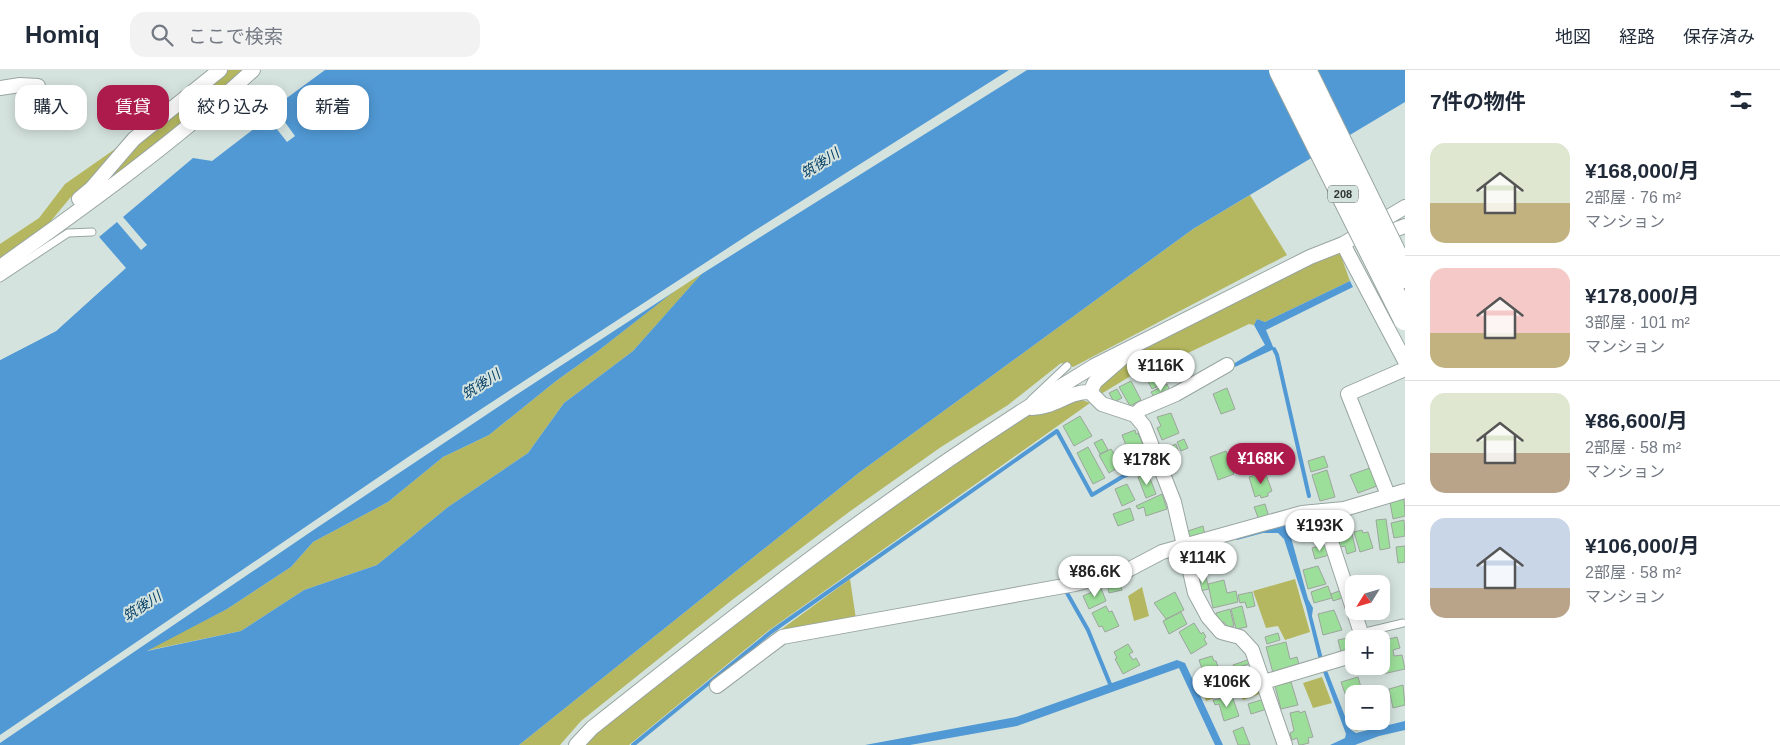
<!DOCTYPE html>
<html lang="ja">
<head>
<meta charset="utf-8">
<style>
  body { margin:0; font-family:Helvetica,"Noto Sans JP",sans-serif; background:#f2f2f3; color:#1f2937; height:100vh; display:flex; flex-direction:column; font-size:19px; white-space:nowrap }
  * { box-sizing:border-box; margin:0 }
  p { font-size:16px; color:#747a83 }
  .icon { flex:none; width:28px; height:28px; fill:none; stroke:currentColor; stroke-width:2; stroke-linecap:round; stroke-linejoin:round }
  .map { position:relative; flex:1; overflow:hidden }
  .side { display:flex; flex-direction:column; background:#fff; width:375px }
  .side>* { flex:none }
  .top-card { position:absolute; left:15px; top:15px; width:475px; height:45px; display:flex; gap:10px }
  .needle { width:32px; rotate:233deg }
  .buttons { position:absolute; left:1345px; top:505px; display:grid; gap:10px }
  .buttons a { display:grid; place-items:center; width:45px; height:45px; border-radius:10px; background:#fff; box-shadow:0 2px 12px #0003; font-size:25px }
  .price { position:absolute; translate:-50% -42px; padding:0 11px; border-radius:18px; background:#fff; color:#222; font-size:16px; line-height:32px; filter:drop-shadow(0 1px 2px #0008) }
  .price::after { content:''; position:absolute; left:50%; top:30px; width:15px; height:11px; margin-left:-8px; background:inherit; clip-path:polygon(0 0,100% 0,50% 100%) }
  .price.active { background:#ad1b4d; color:#fff }
  ul { padding:0; list-style:none }
  li { display:flex; align-items:center; gap:15px; height:125px; padding:0 25px }
  li+li { border-top:1px solid #e0e1e3 }
  li span { display:grid; place-items:center; flex:none; width:140px; height:100px; border-radius:15px; color:#555 }
  li>.icon { margin-inline-start:auto }
  span .icon { width:60px; height:60px; fill:#fffc; stroke-width:1 }
  li b { font-size:21px }
  h2 { display:flex; justify-content:space-between; align-items:center; height:60px; padding:0 25px; font-size:21px }
  .tag { padding:0 18px; border-radius:15px; background:#fff; box-shadow:0 2px 12px #0003; font-size:18px; line-height:45px }
  .tag.active { background:#ad1b4d; color:#fff }
  header { display:flex; align-items:center; gap:30px; box-sizing:border-box; height:70px; padding:0 25px; background:#fff; border-bottom:1px solid #e0e1e3 }
  header strong { font-size:24px }
  nav { display:flex; gap:28px; margin-inline-start:auto; font-size:18px }
  .search { width:350px; height:45px; background:#f2f2f3; display:flex; align-items:center; gap:12px; box-sizing:border-box; padding:0 18px; border-radius:15px; color:#747a83; font-size:19px }
  main { display:flex; flex:1; min-height:0 }
  .map>svg:first-child { display:block }
  .green { fill:#b4b75f }
  .water { fill:#5199d5; fill-rule:evenodd }
  .pier { fill:#d5e3df }
  .lines { fill:none; stroke-linecap:round; stroke-linejoin:round }
  .stream { stroke:#5199d5; stroke-width:4 }
  .building { fill:#9cdf9a; stroke:#9da59d }
  .lane-casing { stroke:#98a5a1; stroke-width:9 }
  .street-casing { stroke:#98a5a1; stroke-width:16 }
  .lane { stroke:#fff; stroke-width:7 }
  .street { stroke:#fff; stroke-width:14 }
  .highway-bridge-casing { stroke:#98a5a1; stroke-width:26; stroke-linecap:butt }
  .highway-bridge { stroke:#fff; stroke-width:24 }
  .labels { text-anchor:middle; dominant-baseline:central; stroke-width:4; stroke-linejoin:round; paint-order:stroke }
  .shield { fill:#d5e3df; stroke:#626967; stroke-width:1 }
  .shield-label { font-size:11px; font-weight:bold; fill:#303534 }
  .water-label { font-size:14px; font-style:italic; fill:#043e65; stroke:#d5e3df }
</style>
</head>
<body>
<header>
<strong>Homiq</strong>
<div class="search"><svg class="icon" aria-label="search" viewBox="0 0 24 24"><circle cx="10" cy="10" r="6"/><path d="M15 15l6 6"/></svg>ここで検索</div>
<nav><a>地図</a><a>経路</a><a>保存済み</a></nav>
</header>
<main>
<div class="map">
<svg width="1405" height="675" viewBox="0 0 1405 675">
  <rect width="100%" height="100%" fill="#d5e3df"/>
  <path class="green" d="M228 0H250L96 120 144 67 205 20Z
    M125 72 90 115 70 128 45 158 0 190V174L39 148 65 114Z
    M1250 125 1287 185 1073 297 1061 293 1008 335 941 377 849 442 732 530 581 651 560 675H519L860 402 1193 159Z
    M1340 183 1350 211 1265 252 1257 249 1254 255 1249 254 1169 292 1134 304 1101 324 1099 314 1133 282 1317 190Z
    M716 188 633 281 564 333 528 383 448 437 377 495 304 520 241 561 145 581 227 539 291 497 313 472 388 432 443 387 489 365 556 311 598 281Z
    M1077 328 1090 333 768 561 629 675H585L594 663 863 456 1024 346 1051 340Z
    M850 509 856 549 775 564Z
    M1295 509 1310 562 1285 570 1278 556 1266 558 1253 521Z
    M1142 517 1149 546 1134 551 1128 526Z
    M1245 606 1249 617 1258 613 1262 623 1243 630 1239 619 1206 631 1202 621Z
    M1322 607 1332 633 1313 638 1303 613Z
    M1354 636V651H1376L1377 655 1355 661 1345 639Z"/>
  <path class="water" d="M325 0H1405V32L1193 159 860 402 519 675H0V290L56 261 125 198 99 167 117 152 141 180 147 175 123 147 193 88 212 91 268 48 265 44ZM713 191 633 281 564 333 528 383 448 437 377 495 304 520 241 561 147 581 227 539 291 497 313 472 388 432 443 387 489 365 556 311 598 281Z
    M1350 211 1353 217 1266 260 1274 279 1235 297 1233 294 1265 275 1254 255 1257 249 1265 252Z
    M1301 448 1306 449 1289 460 1308 529 1313 538 1312 546 1323 589 1319 590 1306 537 1284 469 1278 463H1263L1237 470 1235 468 1280 454 1287 455Z
    M1177 590 1185 593 1223 675H1215L1179 598 1017 656 910 675H865L1016 647Z
    M1326 598 1350 659 1356 663 1405 651V660L1379 666 1355 675H1330L1345 668 1346 664 1322 599Z"/>
  <path class="pier" d="M1009 0H1027L692 210 695 208 516 325 312 461 0 673V665L414 383 754 161Z
    M274 37 295 66 287 72 265 44Z
    M99 167 126 198 56 261 0 290V287L55 259 122 198 97 169Z"/>
  <g class="lines">
    <path class="stream" d="M1274 279 1277 285 1309 426
      M1067 523 1088 560 1110 614
      M633 675 771 562 1057 361 1092 425 1122 407 1153 394"/>
  </g>
  <path class="building" d="M1159 299 1166 312 1152 319 1145 306Z
    M1131 311 1141 330 1130 336 1119 317Z
    M1167 314 1170 321 1155 329 1151 322Z
    M1227 318 1235 339 1221 344 1213 324Z
    M1117 319 1122 328 1114 332 1109 323Z
    M1171 343 1179 363 1162 370 1157 358 1161 356 1157 347Z
    M1080 346 1092 366 1074 376 1063 356Z
    M1135 360 1136 364 1138 363 1145 380 1130 386 1122 365Z
    M1102 369 1108 380 1100 384 1094 373Z
    M1184 369 1188 378 1181 381 1177 372Z
    M1176 374 1179 383 1168 388 1164 379Z
    M1088 377 1105 408 1093 414 1077 383Z
    M1111 379 1117 388 1114 389 1119 397 1109 403 1099 385Z
    M1226 381 1234 404 1218 410 1210 387Z
    M1324 386 1328 397 1311 402 1308 391Z
    M1370 398 1377 416 1358 423 1350 405Z
    M1327 400 1335 427 1320 431 1312 405Z
    M1265 402 1272 421 1268 423V426L1261 428 1260 425 1255 427 1249 407Z
    M1148 403 1156 424 1146 428 1138 407Z
    M1127 414 1135 430 1122 436 1115 419Z
    M1162 424 1167 439 1146 446 1144 437 1138 439 1136 436Z
    M1404 429 1405 446 1393 449 1390 432Z
    M1265 434 1269 447 1259 450 1254 437Z
    M1130 438 1134 450 1118 456 1113 444Z
    M1350 445 1352 456 1333 460 1330 449Z
    M1386 449 1390 478 1380 480 1376 450Z
    M1404 450 1405 466 1394 468 1391 453Z
    M1203 456 1205 465 1191 470 1188 461Z
    M1351 459 1356 481 1347 484 1345 476 1340 477 1336 463Z
    M1362 460 1363 463 1368 462 1373 478 1360 482 1354 462Z
    M1326 474 1329 485 1315 489 1312 478Z
    M1405 476V492L1398 493 1396 477Z
    M1318 496 1326 514 1308 519 1303 500Z
    M1206 507 1209 519 1200 521 1197 509Z
    M1119 510 1122 520 1109 523 1107 514Z
    M1224 510 1227 523 1236 521 1238 532 1213 538 1208 514Z
    M1328 516 1332 528 1314 533 1311 522Z
    M1101 518 1106 531 1089 539 1083 526Z
    M1342 520 1345 527 1333 531 1331 524Z
    M1175 522 1184 540 1166 549 1154 533Z
    M1252 522 1255 536 1247 538 1245 532 1240 533 1238 525Z
    M1106 536 1109 542 1112 541 1119 556 1105 562 1102 556 1099 557 1092 543Z
    M1242 536 1247 557 1236 559 1231 539Z
    M1230 539 1234 556 1228 557 1224 552 1218 554 1216 543Z
    M1334 540 1342 560 1323 565 1318 544Z
    M1181 542 1187 554 1169 564 1163 551Z
    M1194 553 1201 564 1203 562 1206 567 1204 569 1207 574 1191 584 1179 562Z
    M1278 563 1280 570 1267 574 1265 567Z
    M1357 566V569H1354V579L1341 582 1338 570Z
    M1397 567 1400 578 1393 580 1394 586 1402 585 1405 599 1383 604 1381 571Z
    M1286 572 1290 589 1297 587 1299 595 1273 603 1266 577Z
    M1128 574 1133 582 1129 584 1133 590 1136 588 1140 595 1123 604 1115 589 1117 588 1114 582Z
    M1212 586 1214 591H1216L1223 611 1208 616 1199 590Z
    M1250 589 1251 593 1235 599 1233 595Z
    M1358 607 1363 624H1354V633L1349 635 1341 612Z
    M1291 612 1298 635 1281 639 1275 616Z
    M1403 615 1405 635 1393 638 1389 619Z
    M1232 626 1239 646 1224 651 1219 634 1215 635 1213 630Z
    M1264 629 1267 639 1251 644 1248 634Z
    M1299 641 1300 643 1305 641 1313 667 1308 668 1309 673 1301 675H1299L1297 668 1292 670 1290 663 1294 661 1290 643Z
    M1243 657 1250 675H1238L1233 661Z"/>
  <g class="lines">
    <defs>
      <path id="lane" d="M0 208 68 163 92 162
        M1031 330 1067 296
        M1361 563 1403 553"/>
      <path id="street" d="M0 18 20 15 38 16
        M79 129 91 119 134 69 220 0
        M1378 166 1405 156
        M1343 174 1405 291
        M0 197C87 135 175 72 253 0
        M1090 322 1095 312 1126 285
        M1032 338C1054 338 1069 321 1090 322L1102 334 1135 345 1144 356 1174 432 1195 523 1208 547 1221 562 1240 567 1252 580 1285 675
        M1135 345 1141 339 1176 324 1227 295
        M1388 425 1348 324 1405 299
        M1321 441 1363 569
        M1264 612 1354 585
        M717 616 782 567 1075 514 1126 501 1162 482 1302 443 1344 439 1405 421
        M576 675 592 658C754 529 917 403 1094 296L1310 187 1343 174 1405 137"/>
    </defs>
    <use href="#lane" class="lane-casing"/>
    <use href="#street" class="street-casing"/>
    <use href="#lane" class="lane"/>
    <use href="#street" class="street"/>
    <defs>
      <path id="highway-bridge" d="M1281 0 1405 248
        M1304 0 1405 206"/>
    </defs>
    <use href="#highway-bridge" class="highway-bridge-casing"/>
    <use href="#highway-bridge" class="highway-bridge"/>
  </g>
  <g class="labels">
    <rect class="shield" x="1328" y="115.5" width="30" height="17" rx="4"/>
    <g class="shield-label">
      <text x="1343" y="124">208</text>
    </g>
    <g class="water-label">
      <text transform="translate(820 93) rotate(-33)">筑後川</text>
      <text transform="translate(481 314) rotate(-33)">筑後川</text>
      <text transform="translate(142 536) rotate(-33)">筑後川</text>
    </g>
  </g>
</svg>
<div class="buttons">
<a><svg class="needle" viewBox="-14 -14 28 28"><path d="M0-13l5 13h-10z" fill="#e53935"/><path d="M0 13l5-13h-10z" fill="#747a83"/></svg></a>
<a>+</a>
<a>−</a>
</div>
<b class="price" style="left:1161px;top:322px">¥116K</b>
<b class="price active" style="left:1261px;top:415px">¥168K</b>
<b class="price" style="left:1147px;top:416px">¥178K</b>
<b class="price" style="left:1320px;top:482px">¥193K</b>
<b class="price" style="left:1203px;top:514px">¥114K</b>
<b class="price" style="left:1095px;top:528px">¥86.6K</b>
<b class="price" style="left:1227px;top:638px">¥106K</b>
<div class="top-card">
<a class="tag">購入</a>
<a class="tag active">賃貸</a>
<a class="tag">絞り込み</a>
<a class="tag">新着</a>
</div>
</div>
<section class="side">
<h2>7件の物件<svg class="icon" aria-label="filters" viewBox="0 0 24 24"><path d="M4 7h16M4 17h16"/><circle cx="9" cy="7" r="2"/><circle cx="15" cy="17" r="2"/></svg></h2>
<ul>
<li><span style="background:linear-gradient(#dfe7d0 60%,#c2b280 0)"><svg class="icon" aria-label="home" viewBox="0 0 24 24"><path d="M3 11l9-7 9 7M6 9v11h12V9"/></svg></span><div><b>¥168,000/月</b><p>2部屋 · 76 m²</p><p>マンション</p></div></li>
<li><span style="background:linear-gradient(#f6c9c9 65%,#c2b280 0)"><svg class="icon" aria-label="home" viewBox="0 0 24 24"><path d="M3 11l9-7 9 7M6 9v11h12V9"/></svg></span><div><b>¥178,000/月</b><p>3部屋 · 101 m²</p><p>マンション</p></div></li>
<li><span style="background:linear-gradient(#dfe7d0 60%,#b9a48a 0)"><svg class="icon" aria-label="home" viewBox="0 0 24 24"><path d="M3 11l9-7 9 7M6 9v11h12V9"/></svg></span><div><b>¥86,600/月</b><p>2部屋 · 58 m²</p><p>マンション</p></div></li>
<li><span style="background:linear-gradient(#c9d6e8 70%,#b9a48a 0)"><svg class="icon" aria-label="home" viewBox="0 0 24 24"><path d="M3 11l9-7 9 7M6 9v11h12V9"/></svg></span><div><b>¥106,000/月</b><p>2部屋 · 58 m²</p><p>マンション</p></div></li>
</ul>
</section>
</main>
</body>
</html>
